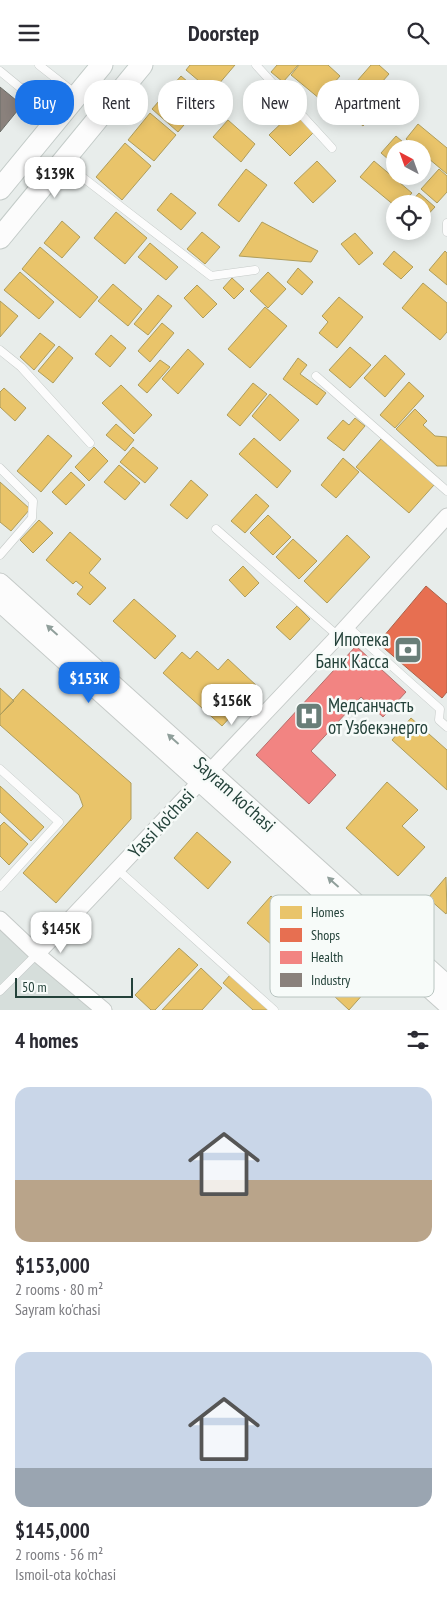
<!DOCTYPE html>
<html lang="en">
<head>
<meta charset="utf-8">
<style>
  body { margin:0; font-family:"PT Sans Narrow",sans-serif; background:#f2f2f3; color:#2b2b33; height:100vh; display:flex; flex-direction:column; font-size:19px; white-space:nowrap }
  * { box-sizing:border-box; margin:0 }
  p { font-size:16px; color:#7c7c81 }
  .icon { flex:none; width:28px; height:28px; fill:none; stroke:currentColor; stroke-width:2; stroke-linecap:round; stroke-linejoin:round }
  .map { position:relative; height:945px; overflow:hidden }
  .side { display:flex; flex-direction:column; background:#fff; flex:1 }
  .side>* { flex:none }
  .banner { position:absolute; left:15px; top:15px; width:418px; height:45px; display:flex; gap:10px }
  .needle { width:32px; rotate:319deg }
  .fabs { position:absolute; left:386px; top:75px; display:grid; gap:10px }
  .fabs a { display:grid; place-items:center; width:45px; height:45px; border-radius:50%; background:#fff; box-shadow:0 2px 12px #0003; font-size:25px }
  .scale { position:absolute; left:15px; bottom:12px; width:118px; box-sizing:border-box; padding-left:5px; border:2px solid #24423a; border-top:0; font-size:14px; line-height:18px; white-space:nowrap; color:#24423a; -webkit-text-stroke:4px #f7fbf9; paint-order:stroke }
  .price { position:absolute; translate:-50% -42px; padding:0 11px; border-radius:10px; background:#fff; color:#222; font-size:16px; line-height:32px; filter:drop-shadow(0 1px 2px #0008) }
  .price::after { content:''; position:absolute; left:50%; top:30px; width:15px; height:11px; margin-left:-8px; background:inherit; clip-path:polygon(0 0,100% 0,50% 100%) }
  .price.selected { background:#1a73e8; color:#fff }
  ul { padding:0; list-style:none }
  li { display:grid; align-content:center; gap:10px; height:265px; padding:0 15px }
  li span { display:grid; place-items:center; height:155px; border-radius:15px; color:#555 }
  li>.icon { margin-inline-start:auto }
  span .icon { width:90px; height:90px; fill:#fffc; stroke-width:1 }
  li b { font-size:21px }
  h2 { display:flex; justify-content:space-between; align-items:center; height:60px; padding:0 15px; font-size:21px }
  .pill { padding:0 18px; border-radius:20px; background:#fff; box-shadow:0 2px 12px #0003; font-size:18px; line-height:45px }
  .pill.selected { background:#1a73e8; color:#fff }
  header { display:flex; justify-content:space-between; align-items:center; height:65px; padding:0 15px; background:#fff; font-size:22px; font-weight:600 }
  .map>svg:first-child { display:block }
  .built { fill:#d6dedb }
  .homes { fill:#e9c46a; stroke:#ae9d5c }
  .shops { fill:#e76f51; stroke:#ac624a }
  .health { fill:#f28482; stroke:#b4706c }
  .industry { fill:#8a817c; stroke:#6b6e68 }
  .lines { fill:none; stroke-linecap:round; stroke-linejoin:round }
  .service-casing { stroke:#c5cac8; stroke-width:9 }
  .minor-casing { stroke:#c5cac8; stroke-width:17 }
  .tertiary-casing { stroke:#c5cac8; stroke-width:21 }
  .secondary-casing { stroke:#c3cbc8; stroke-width:23 }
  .service { stroke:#fcfcfc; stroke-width:8 }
  .minor { stroke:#fcfcfc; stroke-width:15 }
  .tertiary { stroke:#fcfcfc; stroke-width:19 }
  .secondary { stroke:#fcfcfc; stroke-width:21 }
  .oneway { fill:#909f9b }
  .labels { text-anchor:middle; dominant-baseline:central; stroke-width:5; stroke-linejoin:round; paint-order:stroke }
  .poi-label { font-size:19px; fill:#24423a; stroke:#f7fbf9; text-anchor:end }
  .street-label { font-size:19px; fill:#24423a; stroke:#f7fbf9 }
  .key { fill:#f7fbf9; stroke:#b8c4c0; stroke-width:1 }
  .key-label { font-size:14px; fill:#24423a }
</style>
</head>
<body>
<header><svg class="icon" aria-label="menu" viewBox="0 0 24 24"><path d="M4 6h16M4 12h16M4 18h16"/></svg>Doorstep<svg class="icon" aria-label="search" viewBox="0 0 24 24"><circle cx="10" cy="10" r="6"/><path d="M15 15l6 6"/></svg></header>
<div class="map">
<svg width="447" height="945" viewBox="0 0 447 945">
  <rect width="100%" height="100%" fill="#e8edeb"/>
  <path class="built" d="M0 864 92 945H0Z"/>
  <path class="homes" d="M190 0H235L212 27 186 5Z
    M277 0H298L283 17 271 7Z
    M299 0H328L340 11 320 34 291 10Z
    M371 0H379L389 9 367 34 378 44 363 61 337 39Z
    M181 11 207 33 178 67 152 44Z
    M293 47 314 67 290 91 269 70Z
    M150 48 176 70 154 96 128 75Z
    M228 55 255 79 241 97 213 72Z
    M418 59 447 83V109L422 88V84H417L406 74Z
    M396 71 411 84H395V100L381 88Z
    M125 78 151 101 122 135 96 112Z
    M317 96 336 116 313 138 294 118Z
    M374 96 412 128 402 139H395V141L360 112Z
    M246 104 267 120 239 157 218 140Z
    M439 104 447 111V127L437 138 421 124Z
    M171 128 196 148 181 165 157 145Z
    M419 128 435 142 422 156V139H409Z
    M116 147 147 173 125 199 94 173Z
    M62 156 80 172 62 193 44 178Z
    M262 157 298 176 318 186 311 197 239 191Z
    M202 167 220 182 205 199 187 184Z
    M355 168 373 188 359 200 341 179Z
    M150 178 178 202 166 215 138 192Z
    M40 182 98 232 80 253 22 204Z
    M394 186 413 202 401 214 383 199Z
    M445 186 447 188V220L429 205Z
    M298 203 313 217 302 230 287 217Z
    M20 207 54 237 39 254 4 225Z
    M268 207 286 224 268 243 250 226Z
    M232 213 244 224 234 234 223 223Z
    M423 218 447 238V267L440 275 402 243Z
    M113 219 142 244 128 261 98 236Z
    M197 220 217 239 203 253 184 233Z
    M158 230 172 241 148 270 134 259Z
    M339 232 363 252 337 283 319 268 328 257 322 251Z
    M0 236 18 251 0 272Z
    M265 242 287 261 250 303 228 284Z
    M162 258 174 268 150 297 138 286Z
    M40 268 55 280 34 305 20 292Z
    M111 270 126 283 110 302 95 289Z
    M59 281 73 293 53 318 38 306Z
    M350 282 371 300 350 323 329 305Z
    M188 284 204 299 178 329 162 314Z
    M385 290 405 309 385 332 364 313Z
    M298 293 307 300 300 309 326 328 317 340 283 314Z
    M160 295 170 302 147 328 138 320Z
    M409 317 424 331 395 363 380 350Z
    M253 318 267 329 240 361 227 350Z
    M121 320 152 350 134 369 102 338Z
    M4 323 26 343 15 356 0 342V327Z
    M270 329 299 355 280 376 252 351Z
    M415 344 427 356 423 360 435 371 447 372V401H437L396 364Z
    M355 353 365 361 344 386 327 373 343 355 349 360Z
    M116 359 134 375 125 386 106 370Z
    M48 370 72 391 41 427 17 406Z
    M254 373 291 406 277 423 239 389Z
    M381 374 434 420 409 448 356 402Z
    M94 382 108 396 89 416 75 402Z
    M133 382 158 403 145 418 120 397Z
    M343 393 359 407 336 433 321 420Z
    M119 400 140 418 125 435 104 417Z
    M71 407 85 420 66 440 52 427Z
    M191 415 208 430 187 454 170 440Z
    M0 417 30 444 11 466 0 457Z
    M256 429 269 441 245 468 231 456Z
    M268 450 291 472 273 490 250 468Z
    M39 455 53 468 33 488 20 475Z
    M70 467 101 494 89 508 106 523 90 540 77 529 83 522 76 516 73 519 46 495Z
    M347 470 370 492 327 538 304 516Z
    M293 474 317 496 299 514 276 492Z
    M243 501 259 518 245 532 229 515Z
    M134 534 176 571 155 594 113 556Z
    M297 541 310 554 290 575 276 562Z
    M197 586 218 605 228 594 258 622 222 661 163 608 182 587 190 594Z
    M0 623 14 636 0 650Z
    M23 624 131 718V754L56 838 23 808 83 741 79 730 0 660V650Z
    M411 653 447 685V725L392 675Z
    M387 717 418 745 402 761 425 782 398 811 346 763Z
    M0 721 44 762 31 776 0 747Z
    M4 757 28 779 9 800 0 791V761Z
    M197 767 231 797 208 824 174 793Z
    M446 812 447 847 446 849 428 833Z
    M271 831 305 862 281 888 247 858Z
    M179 883 198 900 155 945H151L135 930Z
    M339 888 373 918 349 945 316 914Z
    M201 903 222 923 202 945H162Z
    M230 910 269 945H253L223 918Z"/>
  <path class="shops" d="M426 521 447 539V627L442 633 378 578Z"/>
  <path class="health" d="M356 581 406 627 383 652 361 632 311 686 336 710 309 739 256 690Z"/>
  <path class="industry" d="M0 22 22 40 0 67Z"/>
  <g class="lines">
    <defs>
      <path id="service" d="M39 0 77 30
        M256 0 332 83
        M0 6 56 52
        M64 98 211 211 255 205
        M447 158V167
        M0 285 21 302 90 378
        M316 311 447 426
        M0 403 33 436 32 453 0 490
        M216 464 338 571
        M347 561 440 644 439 655 447 662
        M0 704 59 757 0 822
        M117 804 274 945
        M0 926 37 889"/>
      <path id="minor" d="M0 854 37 889 104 945
        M37 889 338 571 447 451"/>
      <path id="tertiary" d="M0 518 447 920
        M0 537 447 939"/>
      <path id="secondary" d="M0 124 102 0
        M0 173 142 0"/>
    </defs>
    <use href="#service" class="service-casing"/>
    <use href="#minor" class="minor-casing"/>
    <use href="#tertiary" class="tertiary-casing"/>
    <use href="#secondary" class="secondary-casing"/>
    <use href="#service" class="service"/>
    <use href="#minor" class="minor"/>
    <use href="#tertiary" class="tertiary"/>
    <use href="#secondary" class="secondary"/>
  </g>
  <defs><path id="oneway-solid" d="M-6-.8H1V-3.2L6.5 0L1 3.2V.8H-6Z" transform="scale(1.25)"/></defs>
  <g class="oneway">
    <use href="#oneway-solid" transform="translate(52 565) rotate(-138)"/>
    <use href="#oneway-solid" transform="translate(173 674) rotate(-138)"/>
    <use href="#oneway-solid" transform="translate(333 817) rotate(-138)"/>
  </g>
  <defs>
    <symbol id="bank-square" viewBox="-11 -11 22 22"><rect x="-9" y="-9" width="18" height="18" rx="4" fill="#697e78" stroke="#f7fbf9"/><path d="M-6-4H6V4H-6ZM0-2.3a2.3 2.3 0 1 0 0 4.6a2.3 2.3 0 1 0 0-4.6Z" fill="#fff"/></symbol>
    <symbol id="hospital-square" viewBox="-11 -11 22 22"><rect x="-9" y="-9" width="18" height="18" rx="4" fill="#697e78" stroke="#f7fbf9"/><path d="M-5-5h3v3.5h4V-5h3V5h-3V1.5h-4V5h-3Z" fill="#fff"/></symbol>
  </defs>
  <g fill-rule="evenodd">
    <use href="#bank-square" x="392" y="569" width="32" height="32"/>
    <use href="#hospital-square" x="293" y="635" width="32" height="32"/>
  </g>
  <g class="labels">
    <g class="poi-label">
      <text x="389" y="574">Ипотека<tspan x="389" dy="22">Банк Касса</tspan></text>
      <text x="328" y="640" text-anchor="start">Медсанчасть<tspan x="328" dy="22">от Узбекэнерго</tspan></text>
    </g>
    <g class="street-label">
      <text transform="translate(235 729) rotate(42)">Sayram ko'chasi</text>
      <text transform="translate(161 758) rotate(-47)">Yassi ko'chasi</text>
    </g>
  </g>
  <rect x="270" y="830" width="164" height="102" rx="8" class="key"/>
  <rect x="280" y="841" width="22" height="13" fill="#e9c46a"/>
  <rect x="280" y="863" width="22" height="14" fill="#e76f51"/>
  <rect x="280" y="886" width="22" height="13" fill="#f28482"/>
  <rect x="280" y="908" width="22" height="14" fill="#8a817c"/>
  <g class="key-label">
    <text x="311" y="852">Homes</text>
    <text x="311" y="875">Shops</text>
    <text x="311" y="897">Health</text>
    <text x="311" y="920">Industry</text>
  </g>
</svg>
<div class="fabs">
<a><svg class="needle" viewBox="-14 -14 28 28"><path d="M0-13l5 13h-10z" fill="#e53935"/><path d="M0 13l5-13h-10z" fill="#7c7c81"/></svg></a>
<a><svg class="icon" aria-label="locate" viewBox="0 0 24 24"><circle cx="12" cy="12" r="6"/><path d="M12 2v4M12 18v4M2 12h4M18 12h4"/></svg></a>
</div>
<div class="scale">50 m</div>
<b class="price" style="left:55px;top:134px">$139K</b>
<b class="price selected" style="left:89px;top:639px">$153K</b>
<b class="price" style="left:232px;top:661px">$156K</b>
<b class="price" style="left:61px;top:889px">$145K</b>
<div class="banner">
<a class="pill selected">Buy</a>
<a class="pill">Rent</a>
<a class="pill">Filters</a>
<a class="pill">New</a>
<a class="pill">Apartment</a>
</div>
</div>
<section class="side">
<h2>4 homes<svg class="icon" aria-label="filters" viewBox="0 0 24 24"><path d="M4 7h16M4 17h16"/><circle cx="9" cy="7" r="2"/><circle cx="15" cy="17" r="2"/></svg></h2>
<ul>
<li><span style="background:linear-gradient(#c9d6e8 60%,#b9a48a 0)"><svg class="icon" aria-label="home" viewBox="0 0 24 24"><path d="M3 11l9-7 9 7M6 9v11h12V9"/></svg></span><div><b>$153,000</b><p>2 rooms · 80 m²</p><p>Sayram ko'chasi</p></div></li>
<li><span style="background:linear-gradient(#c9d6e8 75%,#9aa5b1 0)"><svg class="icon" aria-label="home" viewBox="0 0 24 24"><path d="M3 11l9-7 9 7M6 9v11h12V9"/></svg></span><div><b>$145,000</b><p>2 rooms · 56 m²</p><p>Ismoil-ota ko'chasi</p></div></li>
</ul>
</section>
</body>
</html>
